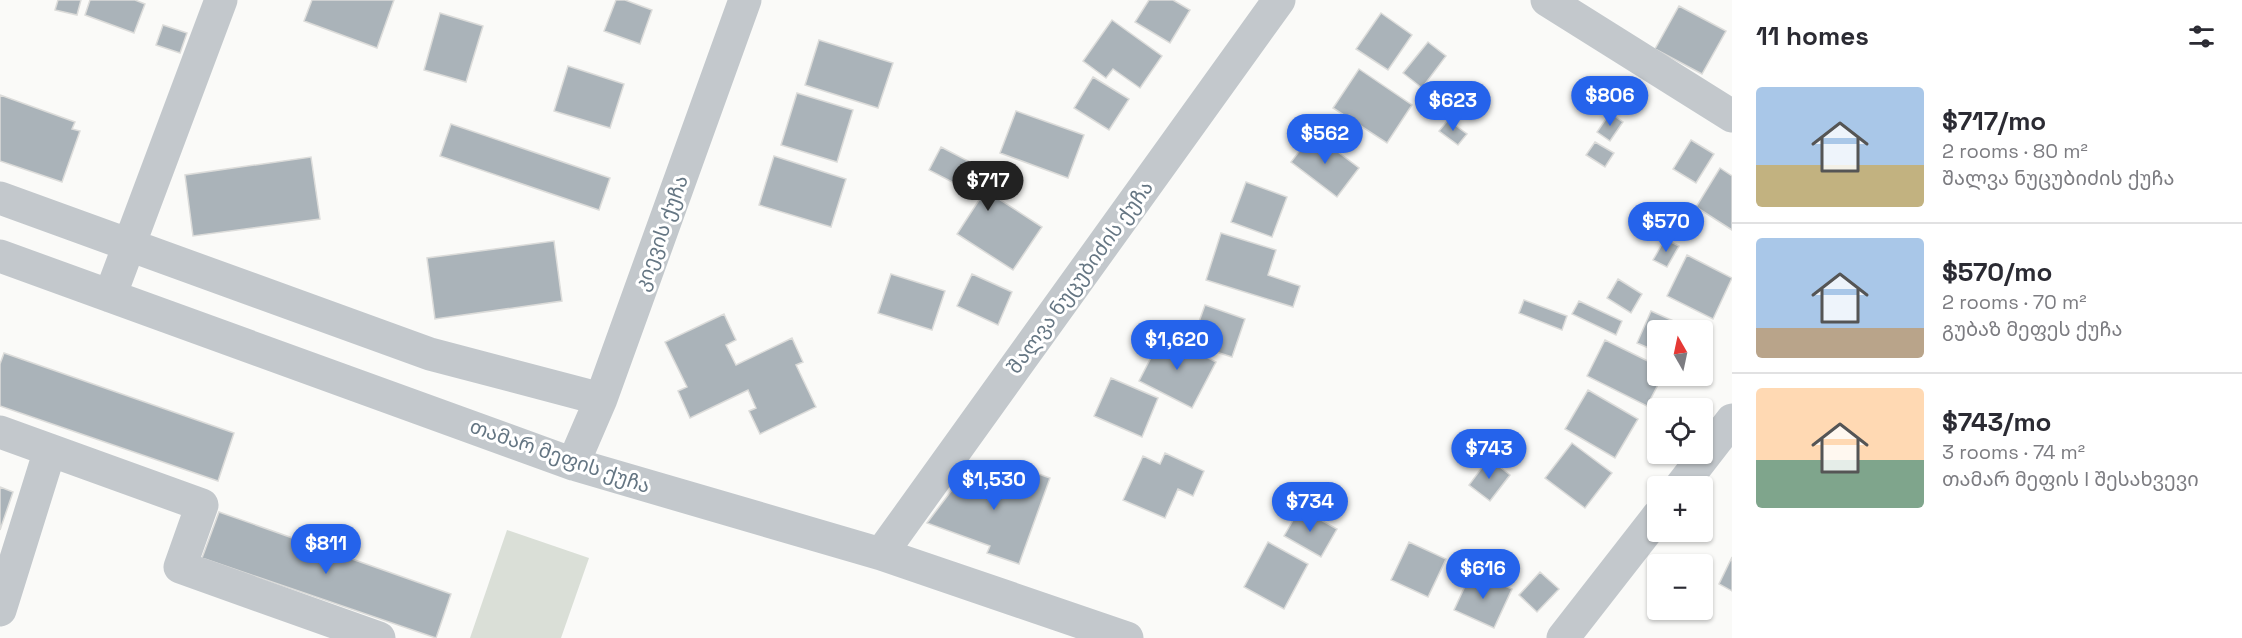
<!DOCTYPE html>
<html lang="en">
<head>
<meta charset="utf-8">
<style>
  body { margin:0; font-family:"Space Grotesk","Noto Sans Georgian",sans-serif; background:#f7f7f7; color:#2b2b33; height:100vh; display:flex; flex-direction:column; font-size:22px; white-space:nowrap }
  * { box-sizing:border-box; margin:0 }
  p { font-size:20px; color:#7c7c81 }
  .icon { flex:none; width:33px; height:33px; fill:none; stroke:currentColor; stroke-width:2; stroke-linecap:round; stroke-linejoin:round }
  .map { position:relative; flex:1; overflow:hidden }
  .panel { display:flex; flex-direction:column; background:#fff; width:510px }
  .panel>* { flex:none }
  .needle { width:39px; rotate:351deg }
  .buttons { position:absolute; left:1647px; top:320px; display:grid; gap:12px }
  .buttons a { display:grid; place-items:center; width:66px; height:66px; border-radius:6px; background:#fff; box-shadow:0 2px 4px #0004; font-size:30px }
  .price { position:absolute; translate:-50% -51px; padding:0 14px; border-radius:21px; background:#2563eb; color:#fff; font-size:20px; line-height:39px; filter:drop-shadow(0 2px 3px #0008) }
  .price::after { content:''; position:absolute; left:50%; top:36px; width:18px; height:14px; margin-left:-9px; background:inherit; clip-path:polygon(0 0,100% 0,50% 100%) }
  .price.current { background:#222; color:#fff }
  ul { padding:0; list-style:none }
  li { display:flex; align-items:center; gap:18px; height:150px; padding:0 24px }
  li+li { border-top:2px solid #e1e1e2 }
  li span { display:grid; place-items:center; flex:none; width:168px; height:120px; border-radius:6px; color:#555 }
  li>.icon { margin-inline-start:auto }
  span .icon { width:72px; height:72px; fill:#fffc; stroke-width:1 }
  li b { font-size:26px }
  h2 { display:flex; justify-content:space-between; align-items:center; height:72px; padding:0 24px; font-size:26px }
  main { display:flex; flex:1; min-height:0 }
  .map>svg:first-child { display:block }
  .green { fill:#dadfd7 }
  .building { fill:#aab3b9; stroke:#dcdcda; stroke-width:1.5 }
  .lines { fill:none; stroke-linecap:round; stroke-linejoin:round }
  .minor { stroke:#c3c8cc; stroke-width:33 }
  .labels { text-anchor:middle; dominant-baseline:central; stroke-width:6; stroke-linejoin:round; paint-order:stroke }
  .street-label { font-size:20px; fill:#657683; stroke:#fff }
</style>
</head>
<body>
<main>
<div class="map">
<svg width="1732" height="638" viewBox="0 0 1732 638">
  <rect width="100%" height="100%" fill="#fafaf8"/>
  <path class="green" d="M507 530 589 558 561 638H470Z"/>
  <path class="building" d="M58 0H81L77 15 55 10Z
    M90 0H135L145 4 134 33 85 15Z
    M312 0H394L377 48 304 21Z
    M616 0H625L652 10 640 44 604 31Z
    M1149 0H1173L1190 10 1170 43 1135 22Z
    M1679 6 1726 31 1702 74 1655 49Z
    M440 13 483 26 466 82 424 70Z
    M1381 13 1412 35 1388 70 1356 49Z
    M1112 20 1162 56 1140 88 1113 69 1106 78 1083 61Z
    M163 25 187 33 180 53 156 45Z
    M819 40 893 63 878 108 805 85Z
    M1428 42 1446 56 1422 88 1403 73Z
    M568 66 624 84 610 128 554 111Z
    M1359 69 1412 105 1387 143 1333 108Z
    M1093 77 1129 99 1109 130 1074 108Z
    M797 93 853 110 837 162 781 145Z
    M0 95 75 122 72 129 80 131 62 182 0 161Z
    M1016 111 1084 135 1068 178 1000 153Z
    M1610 113 1623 122 1610 141 1597 132Z
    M1448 120 1467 134 1458 145 1439 131Z
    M451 124 610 178 599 210 440 156Z
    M1313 133 1359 168 1337 197 1291 162Z
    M1691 140 1714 154 1696 183 1673 169Z
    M1595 142 1614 153 1605 167 1586 155Z
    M941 147 997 176 988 192 1042 227 1013 270 957 234 981 197 929 170Z
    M774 156 846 179 831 227 759 205Z
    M311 157 320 219 193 236 185 175Z
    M1720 168 1732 176V230L1696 207Z
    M1246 182 1287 197 1272 237 1231 222Z
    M1221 233 1276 250 1268 275 1300 286 1293 307 1206 280Z
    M1665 239 1679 246 1667 267 1653 260Z
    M554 241 562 301 435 319 427 258Z
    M1687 255 1732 278 1713 319 1667 296Z
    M891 274 945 291 932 330 878 313Z
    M972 274 1012 292 998 325 957 306Z
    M1618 279 1642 294 1631 313 1607 298Z
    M1524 300 1567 316 1562 330 1519 313Z
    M1579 301 1622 321 1616 335 1572 314Z
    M1205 305 1245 319 1232 357 1191 344Z
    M1651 311 1687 327 1686 330H1658V352L1637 343Z
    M724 314 736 340 726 345 736 365 792 338 803 362 796 365 816 407 760 434 749 411 756 408 748 390 690 418 678 391 687 387 665 342Z
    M1163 334 1216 362 1192 408 1139 381Z
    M1605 340 1658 366V375H1663L1647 406 1587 376Z
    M4 353 234 433 218 481 0 406V364Z
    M1111 378 1158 398 1142 437 1094 416Z
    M1588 390 1638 419 1615 458 1565 429Z
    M1572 443 1612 473 1585 508 1545 478Z
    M1165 453 1204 471 1193 496 1178 489 1165 518 1123 500 1143 456 1160 464Z
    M1489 458 1510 475 1490 501 1469 485Z
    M1013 465 1050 478 1019 564 987 553 990 546 927 523 967 470 1006 484Z
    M0 487 13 492 0 530Z
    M1300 508 1337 529 1321 557 1284 536Z
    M219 512 451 594 436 638 202 558Z
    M1268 542 1308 564 1284 609 1244 587Z
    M1409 542 1446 559 1428 597 1391 580Z
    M1732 557V591L1719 584Z
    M1472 571 1512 589 1494 628 1454 610Z
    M1540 572 1559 589 1537 612 1519 595Z"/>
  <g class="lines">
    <path class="minor" d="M1547 0 1732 116
      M0 198 430 354 601 399
      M0 256 573 464 881 554 1127 638
      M110 296 221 0
      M0 432 202 505 180 567 379 638
      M573 464 601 399 745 0
      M1681 486 1732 420
      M881 554 1279 0
      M0 610 50 450
      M1563 638 1658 516"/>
  </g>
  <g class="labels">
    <g class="street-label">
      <text transform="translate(661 233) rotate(-70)">კიევის ქუჩა</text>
      <text transform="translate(1080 277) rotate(-54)">შალვა ნუცუბიძის ქუჩა</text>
      <text transform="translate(560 456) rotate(19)">თამარ მეფის ქუჩა</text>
    </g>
  </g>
</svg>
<div class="buttons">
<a><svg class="needle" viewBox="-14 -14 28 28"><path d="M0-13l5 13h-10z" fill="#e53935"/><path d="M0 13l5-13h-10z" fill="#7c7c81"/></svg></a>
<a><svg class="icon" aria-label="locate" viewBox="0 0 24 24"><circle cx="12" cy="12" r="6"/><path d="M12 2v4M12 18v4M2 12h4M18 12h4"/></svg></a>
<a>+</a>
<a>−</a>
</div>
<b class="price" style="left:1610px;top:127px">$806</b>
<b class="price" style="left:1453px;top:132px">$623</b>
<b class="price" style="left:1325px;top:165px">$562</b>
<b class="price current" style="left:988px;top:212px">$717</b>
<b class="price" style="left:1666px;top:253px">$570</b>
<b class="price" style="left:1177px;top:371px">$1,620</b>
<b class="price" style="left:1489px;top:480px">$743</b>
<b class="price" style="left:994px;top:511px">$1,530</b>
<b class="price" style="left:1310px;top:533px">$734</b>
<b class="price" style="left:326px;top:575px">$811</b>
<b class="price" style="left:1483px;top:600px">$616</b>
</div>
<section class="panel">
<h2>11 homes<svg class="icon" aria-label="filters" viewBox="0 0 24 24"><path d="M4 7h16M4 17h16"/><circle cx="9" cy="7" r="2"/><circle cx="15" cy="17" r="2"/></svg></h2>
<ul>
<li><span style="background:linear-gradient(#a9c7e8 65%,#c2b280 0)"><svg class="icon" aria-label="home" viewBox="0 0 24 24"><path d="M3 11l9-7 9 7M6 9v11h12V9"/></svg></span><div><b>$717/mo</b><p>2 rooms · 80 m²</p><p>შალვა ნუცუბიძის ქუჩა</p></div></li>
<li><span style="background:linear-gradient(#a9c7e8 75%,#b9a48a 0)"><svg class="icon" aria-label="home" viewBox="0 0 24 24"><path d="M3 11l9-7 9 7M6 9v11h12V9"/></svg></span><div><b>$570/mo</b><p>2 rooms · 70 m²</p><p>გუბაზ მეფეს ქუჩა</p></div></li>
<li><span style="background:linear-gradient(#ffd9b3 60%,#7fa58c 0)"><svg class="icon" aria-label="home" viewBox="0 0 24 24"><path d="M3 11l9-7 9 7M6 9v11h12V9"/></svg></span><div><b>$743/mo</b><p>3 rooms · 74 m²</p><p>თამარ მეფის I შესახვევი</p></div></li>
</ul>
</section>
</main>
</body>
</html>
